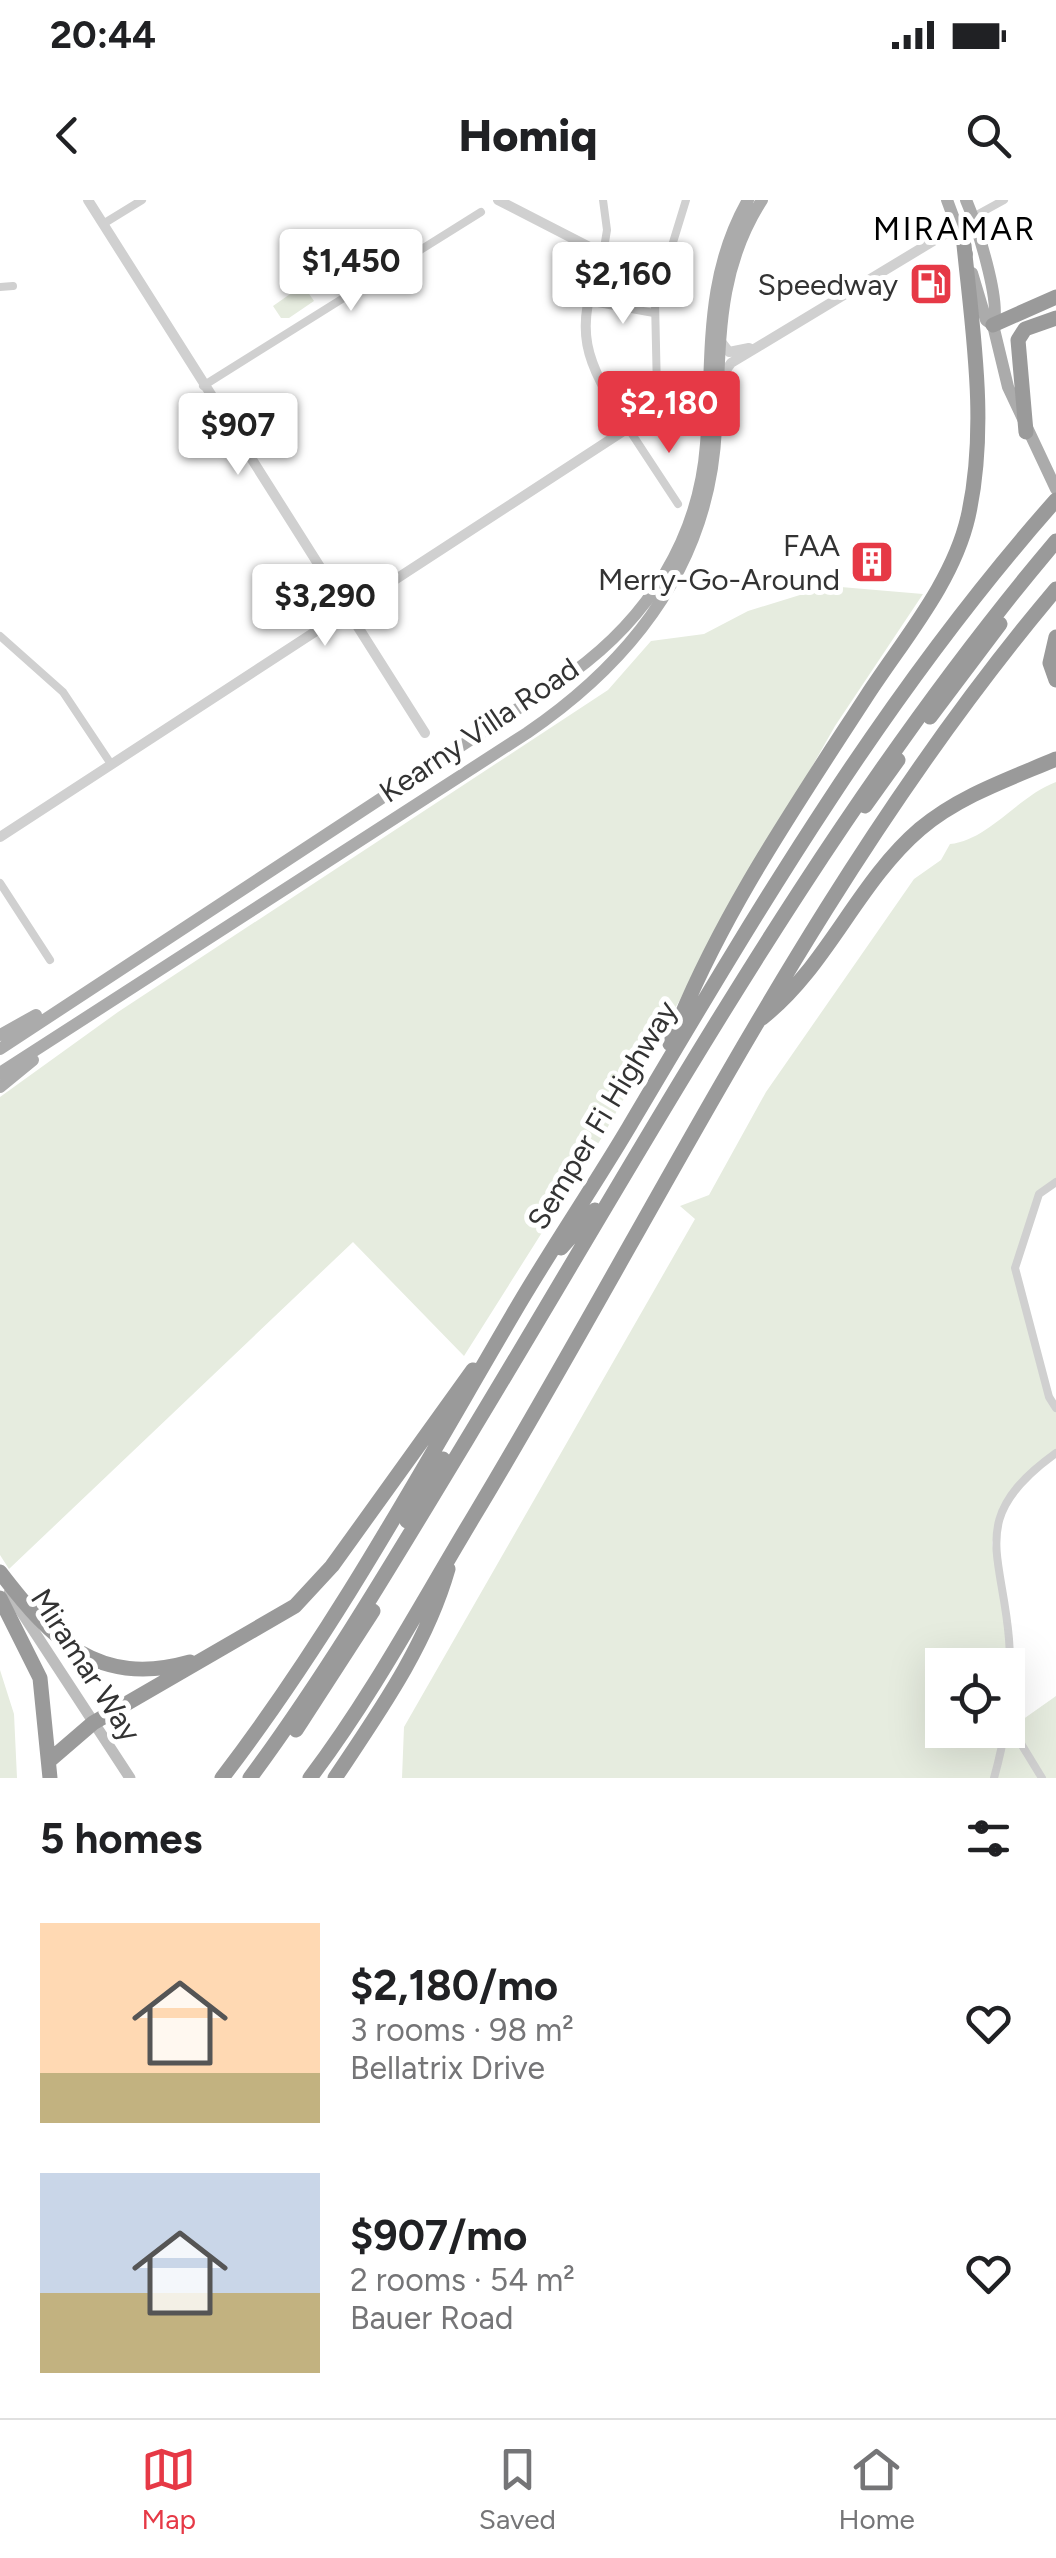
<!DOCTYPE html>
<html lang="en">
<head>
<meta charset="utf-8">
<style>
  body { margin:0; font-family:Figtree,sans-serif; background:#f2f2f2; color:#202124; height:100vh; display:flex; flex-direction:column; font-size:38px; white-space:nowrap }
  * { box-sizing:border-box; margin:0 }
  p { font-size:32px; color:#757577 }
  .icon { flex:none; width:55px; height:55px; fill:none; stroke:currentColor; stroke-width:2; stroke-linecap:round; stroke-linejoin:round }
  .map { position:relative; height:1578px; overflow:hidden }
  .drawer { display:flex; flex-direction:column; background:#fff; flex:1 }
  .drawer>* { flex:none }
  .buttons { position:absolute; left:925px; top:1448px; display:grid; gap:20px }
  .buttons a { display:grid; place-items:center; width:100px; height:100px; border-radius:0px; background:#fff; box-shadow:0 10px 40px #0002; font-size:50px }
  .price { position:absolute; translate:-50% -85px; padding:0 22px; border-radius:10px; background:#fff; color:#222; font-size:32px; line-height:65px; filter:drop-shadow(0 2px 5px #0008) }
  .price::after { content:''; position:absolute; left:50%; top:60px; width:30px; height:22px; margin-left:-15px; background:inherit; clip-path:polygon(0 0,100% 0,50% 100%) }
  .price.on { background:#e63946; color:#fff }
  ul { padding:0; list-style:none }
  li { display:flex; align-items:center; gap:30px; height:250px; padding:0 40px }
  li span { display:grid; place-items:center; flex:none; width:280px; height:200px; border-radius:0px; color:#555 }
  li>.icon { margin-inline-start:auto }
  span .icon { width:120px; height:120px; fill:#fffc; stroke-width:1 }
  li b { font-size:42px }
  h2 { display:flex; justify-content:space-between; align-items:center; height:120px; padding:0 40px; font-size:42px }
  .status { display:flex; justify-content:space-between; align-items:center; height:70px; padding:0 50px; background:#fff; direction:ltr }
  .status svg { height:28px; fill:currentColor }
  header { display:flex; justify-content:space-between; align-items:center; height:130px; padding:0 40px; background:#fff; font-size:45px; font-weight:800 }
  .tab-bar { display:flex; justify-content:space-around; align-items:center; height:140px; border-top:2px solid #e0e0e0; background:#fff; font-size:28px; color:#757577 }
  .tab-bar a { display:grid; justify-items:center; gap:5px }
  .tab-bar .on { color:#e63946 }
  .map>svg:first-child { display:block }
  .green { fill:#e6ecdf; fill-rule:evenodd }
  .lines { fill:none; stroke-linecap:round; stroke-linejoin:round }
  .minor { stroke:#d0d0d0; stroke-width:8 }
  .tertiary { stroke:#d0d0d0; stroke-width:10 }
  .secondary { stroke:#bdbdbd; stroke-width:11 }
  .primary { stroke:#ababab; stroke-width:12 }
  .motorway { stroke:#9a9a9a; stroke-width:15 }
  .labels { text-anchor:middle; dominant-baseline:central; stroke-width:10; stroke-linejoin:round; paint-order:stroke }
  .poi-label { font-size:30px; fill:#333; stroke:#fff; text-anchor:end }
  .street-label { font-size:30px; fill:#333; stroke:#fff }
  .neighbourhood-label { font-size:32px; letter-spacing:2.5px; fill:#000; stroke:#fff }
</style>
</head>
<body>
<div class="status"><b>20:44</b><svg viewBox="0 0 49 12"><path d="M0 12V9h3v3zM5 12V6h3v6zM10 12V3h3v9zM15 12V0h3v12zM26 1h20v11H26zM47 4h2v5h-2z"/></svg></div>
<header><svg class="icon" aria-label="back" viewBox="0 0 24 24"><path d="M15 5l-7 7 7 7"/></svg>Homiq<svg class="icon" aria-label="search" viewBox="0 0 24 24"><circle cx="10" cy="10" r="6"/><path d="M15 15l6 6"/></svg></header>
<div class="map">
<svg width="1056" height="1578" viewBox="0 0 1056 1578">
  <rect width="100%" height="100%" fill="#fff"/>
  <path class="green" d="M303 85 314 101 289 118H281L273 106Z
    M829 386 923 394 835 526 601 939 464 1156 353 1042 9 1369 0 1355V897L118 812 608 490 651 441 704 434 748 411Z
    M1056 582V982L1039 994 1015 1068 1056 1208V1253L1035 1268 1001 1315 992 1343 1009 1439 1008 1530 1056 1496V1578H402L404 1527 695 1019 680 1006 709 995 766 892 914 679 941 660 950 644C989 640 1018 596 1056 582ZM942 1465H1008V1530H942Z
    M0 1470 14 1514 17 1578H0Z"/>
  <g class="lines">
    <path class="minor" d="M603 0 607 30 603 54 630 67 663 73
      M973 17 1004 0
      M103 24 142 0
      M0 87 13 86
      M598 103 654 113
      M203 186 481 12
      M657 191 655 101 686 0
      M628 228 678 304
      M0 436 63 492 111 564
      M0 683 50 760
      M1056 982 1039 994 1015 1068 1049 1197 1056 1208
      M1009 1524 1042 1578
      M994 1578C1007 1532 1013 1488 1009 1439 1002 1352 967 1317 1056 1253"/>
    <path class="tertiary" d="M88 0 425 533
      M719 139 729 152 749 148
      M718 182 731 163 973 17
      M0 637 628 228C584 158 572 134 603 54L498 0"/>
    <path class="secondary" d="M9 1393 130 1578"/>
    <path class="primary" d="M947 0 967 54
      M966 0C976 23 1002 103 993 125L1008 187 1056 289
      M972 73 986 120 993 125
      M0 835 36 815
      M0 849 572 473C648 418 699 339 706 244 713 157 703 79 748 0
      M0 873 527 533C634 460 710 361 716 228 721 145 715 73 762 0
      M0 887 33 860"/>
    <path class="motorway" d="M993 125 1056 97
      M1026 232 1018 140 1025 129 1056 118
      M1056 437 1050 463 1056 480
      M930 517 1000 424
      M865 606 898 560
      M762 818C827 767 857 683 920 629 959 596 1009 579 1056 559
      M670 844C717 720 796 605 868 494 904 439 953 382 968 317 988 228 973 134 964 45
      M561 1048 595 1010
      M407 1321 443 1259
      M0 1372C52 1440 98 1488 190 1462
      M0 1398 40 1478 50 1578
      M296 1530 373 1411
      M50 1560 93 1523 295 1406 332 1366 473 1170
      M222 1578C333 1433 420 1273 512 1116 549 1052 591 991 629 927 758 709 887 490 1056 300
      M250 1578C329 1471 397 1355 466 1241 652 934 823 617 1056 341
      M310 1578C372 1496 421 1404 474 1316 663 1002 819 670 1056 389
      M335 1578C379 1512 426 1446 448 1369"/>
  </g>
  <defs>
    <symbol id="fuel-square" viewBox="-11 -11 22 22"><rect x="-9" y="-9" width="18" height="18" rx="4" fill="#e63946" stroke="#fff"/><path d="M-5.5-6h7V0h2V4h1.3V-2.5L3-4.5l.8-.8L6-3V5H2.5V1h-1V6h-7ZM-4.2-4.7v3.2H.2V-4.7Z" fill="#fff"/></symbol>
    <symbol id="building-square" viewBox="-11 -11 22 22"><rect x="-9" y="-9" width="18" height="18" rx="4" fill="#e63946" stroke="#fff"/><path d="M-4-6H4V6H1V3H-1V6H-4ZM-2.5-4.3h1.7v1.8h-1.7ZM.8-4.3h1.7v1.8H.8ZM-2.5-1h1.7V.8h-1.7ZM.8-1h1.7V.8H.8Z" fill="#fff"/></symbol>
  </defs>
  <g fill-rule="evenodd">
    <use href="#fuel-square" x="906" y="59" width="50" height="50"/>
    <use href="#building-square" x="847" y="337" width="50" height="50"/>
  </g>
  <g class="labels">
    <g class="poi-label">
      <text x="898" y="84">Speedway</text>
      <text x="840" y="345">FAA<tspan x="840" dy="34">Merry-Go-Around</tspan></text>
    </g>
    <g class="street-label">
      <text transform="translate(479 530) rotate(-34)">Kearny Villa Road</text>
      <text transform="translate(602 915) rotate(-59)">Semper Fi Highway</text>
      <text transform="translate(86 1465) rotate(57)">Miramar Way</text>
    </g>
    <g class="neighbourhood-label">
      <text x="955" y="29">MIRAMAR</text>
    </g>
  </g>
</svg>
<div class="buttons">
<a><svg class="icon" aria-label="locate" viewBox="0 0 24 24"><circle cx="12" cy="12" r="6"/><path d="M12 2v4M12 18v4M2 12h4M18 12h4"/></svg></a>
</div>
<b class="price" style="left:351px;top:114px">$1,450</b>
<b class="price" style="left:623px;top:127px">$2,160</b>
<b class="price on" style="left:669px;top:256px">$2,180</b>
<b class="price" style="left:238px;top:278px">$907</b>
<b class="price" style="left:325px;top:449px">$3,290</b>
</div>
<section class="drawer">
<h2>5 homes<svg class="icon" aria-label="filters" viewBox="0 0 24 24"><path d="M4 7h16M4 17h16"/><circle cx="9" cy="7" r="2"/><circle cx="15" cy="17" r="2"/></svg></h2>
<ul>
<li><span style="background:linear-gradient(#ffd9b3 75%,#c2b280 0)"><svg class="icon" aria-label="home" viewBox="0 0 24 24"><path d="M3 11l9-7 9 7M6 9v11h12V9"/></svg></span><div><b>$2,180/mo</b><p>3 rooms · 98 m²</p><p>Bellatrix Drive</p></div><svg class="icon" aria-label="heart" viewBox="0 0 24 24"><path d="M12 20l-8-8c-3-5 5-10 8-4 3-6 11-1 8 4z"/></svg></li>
<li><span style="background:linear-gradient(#c9d6e8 60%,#c2b280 0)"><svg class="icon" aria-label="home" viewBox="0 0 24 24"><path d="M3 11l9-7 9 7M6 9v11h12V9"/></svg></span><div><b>$907/mo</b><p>2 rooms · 54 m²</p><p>Bauer Road</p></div><svg class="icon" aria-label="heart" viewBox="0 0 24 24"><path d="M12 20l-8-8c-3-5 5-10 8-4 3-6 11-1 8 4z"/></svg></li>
</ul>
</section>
<nav class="tab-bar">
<a class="on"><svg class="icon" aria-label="map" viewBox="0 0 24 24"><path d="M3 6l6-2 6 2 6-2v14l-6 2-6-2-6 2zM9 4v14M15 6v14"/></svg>Map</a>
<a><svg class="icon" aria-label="saved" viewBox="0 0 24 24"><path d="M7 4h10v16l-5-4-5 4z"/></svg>Saved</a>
<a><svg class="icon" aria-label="home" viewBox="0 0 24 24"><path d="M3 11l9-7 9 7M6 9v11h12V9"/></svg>Home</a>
</nav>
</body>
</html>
